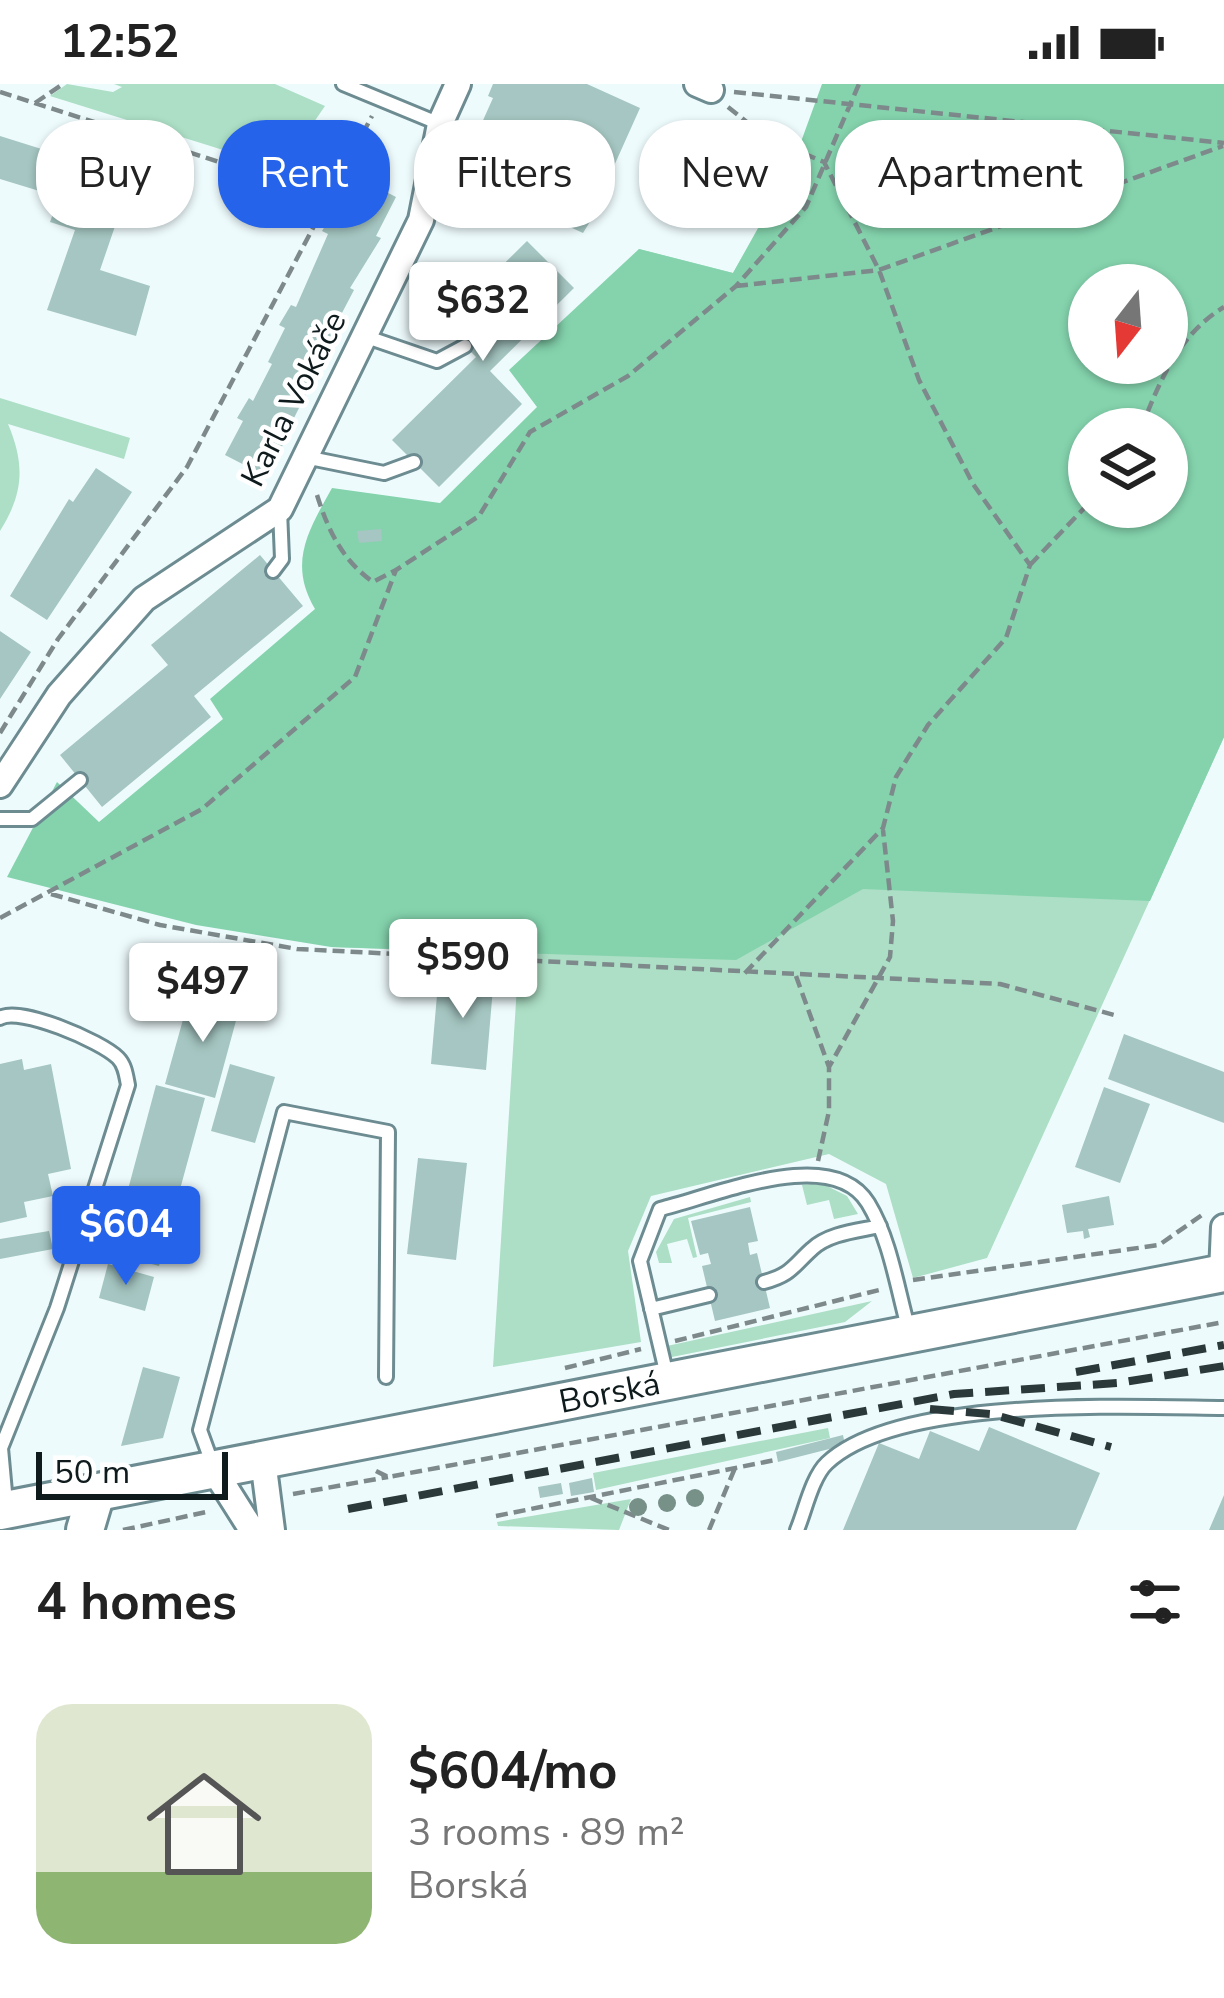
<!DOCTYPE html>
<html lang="en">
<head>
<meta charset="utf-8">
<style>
  body { margin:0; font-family:"Nunito Sans",sans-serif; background:#f2f2f2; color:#222; height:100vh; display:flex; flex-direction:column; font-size:45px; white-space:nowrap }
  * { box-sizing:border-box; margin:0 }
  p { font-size:39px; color:#767676 }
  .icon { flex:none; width:66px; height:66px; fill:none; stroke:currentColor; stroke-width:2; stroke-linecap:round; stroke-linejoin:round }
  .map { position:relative; height:1446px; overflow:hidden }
  .details { display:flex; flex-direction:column; background:#fff; flex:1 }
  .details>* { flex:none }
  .guide { position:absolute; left:36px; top:36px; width:1152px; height:108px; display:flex; gap:24px }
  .needle { width:78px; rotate:197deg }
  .controls { position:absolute; left:1068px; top:180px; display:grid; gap:24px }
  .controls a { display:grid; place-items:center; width:120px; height:120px; border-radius:50%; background:#fff; box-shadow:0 3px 9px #0004; font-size:60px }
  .scale { position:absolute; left:36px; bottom:30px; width:192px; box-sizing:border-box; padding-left:12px; border:6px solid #0e1a1c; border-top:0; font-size:33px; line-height:42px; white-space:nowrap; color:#0e1a1c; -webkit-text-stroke:9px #fff; paint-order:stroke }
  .price { position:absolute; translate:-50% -102px; padding:0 27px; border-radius:12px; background:#fff; color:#222; font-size:39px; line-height:78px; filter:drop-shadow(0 3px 6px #0008) }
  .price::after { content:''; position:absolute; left:50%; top:72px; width:36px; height:27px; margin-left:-18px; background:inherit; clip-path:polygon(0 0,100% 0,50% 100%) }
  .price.active { background:#2563eb; color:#fff }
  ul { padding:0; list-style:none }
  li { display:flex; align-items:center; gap:36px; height:300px; padding:0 36px }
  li+li { border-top:3px solid #e0e0e0 }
  li span { display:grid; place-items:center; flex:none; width:336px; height:240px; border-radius:36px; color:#555 }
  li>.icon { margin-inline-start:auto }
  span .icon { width:144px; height:144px; fill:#fffc; stroke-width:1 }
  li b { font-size:51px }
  h2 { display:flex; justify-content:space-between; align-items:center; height:144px; padding:0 36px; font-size:51px }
  .chip { padding:0 42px; border-radius:48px; background:#fff; box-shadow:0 3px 9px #0004; font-size:42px; line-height:108px }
  .chip.active { background:#2563eb; color:#fff }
  .status { display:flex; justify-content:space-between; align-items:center; height:84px; padding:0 60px; background:#fff; direction:ltr }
  .status svg { height:33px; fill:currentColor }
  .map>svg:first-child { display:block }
  .green { fill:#acdfc5; fill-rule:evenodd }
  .forest { fill:#84d3ad; fill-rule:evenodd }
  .building { fill:#a5c6c2 }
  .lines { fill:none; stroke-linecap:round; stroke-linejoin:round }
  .lane-casing { stroke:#6d8c92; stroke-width:18 }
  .street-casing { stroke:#6d8c92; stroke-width:30 }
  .secondary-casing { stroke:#6d8c92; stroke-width:42 }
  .path { stroke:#7d898b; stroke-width:4.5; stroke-dasharray:12 6; stroke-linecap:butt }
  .lane { stroke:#fff; stroke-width:12 }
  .street { stroke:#fff; stroke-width:24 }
  .secondary { stroke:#fff; stroke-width:36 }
  .rail { stroke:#2c393b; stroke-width:8; stroke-dasharray:24 12; stroke-linecap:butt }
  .tree { fill:#779088 }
  .labels { text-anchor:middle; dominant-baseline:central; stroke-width:9; stroke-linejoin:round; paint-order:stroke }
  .street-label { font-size:33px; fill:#0e1a1c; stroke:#fff }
</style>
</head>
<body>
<div class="status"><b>12:52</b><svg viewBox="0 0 49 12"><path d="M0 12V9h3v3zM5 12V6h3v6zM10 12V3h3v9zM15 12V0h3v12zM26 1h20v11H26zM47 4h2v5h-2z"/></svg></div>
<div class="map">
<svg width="1224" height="1446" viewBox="0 0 1224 1446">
  <rect width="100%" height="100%" fill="#eefbfd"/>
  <path class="green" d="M67 0 113 8 122 3 114 0H275L325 22 314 38 351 57 333 95 320 97 280 84 285 64 278 61 271 81 50 12Z
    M838 0H1224V653L987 1174 913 1194 886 1100 829 1070 651 1112 628 1167 641 1258 493 1283 519 870 331 863 639 165 733 189ZM1089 201H1167V279H1089ZM1089 345H1167V423H1089Z
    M0 314 130 354 124 375 8 340C25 380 24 409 0 447Z
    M821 1099 847 1112 858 1130 834 1135 829 1116 807 1121 802 1101Z
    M750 1113 751 1118 688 1134 697 1173 693 1174 687 1155 667 1160 672 1179H659L656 1168 674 1135Z
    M872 1217 845 1238 667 1274 665 1269 667 1262Z
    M828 1344 830 1354 596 1406 593 1389Z
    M631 1415 619 1446 498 1442 497 1438Z"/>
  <path class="forest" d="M822 0H1224V653L1150 817 863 805 736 876 331 863 196 841 7 793 57 698 99 738 223 635 210 615 315 525C288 479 308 447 332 404L440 419 537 323 509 286 639 165 733 189 790 88ZM1089 201H1167V279H1089ZM1089 345H1167V423H1089Z"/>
  <path class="building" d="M493 0H587L640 24 605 102 610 105 583 149 458 92 493 14 488 12Z
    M0 52 118 89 113 114 124 116 100 186 150 202 136 252 47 226 75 146 50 138 59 113 0 95Z
    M357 93 396 113 376 152 381 154 350 204 354 206 333 246 338 248 307 297 311 300 291 340 295 342 264 391 225 371 243 337 237 334 249 314 253 317 272 280 268 278 285 244 279 241 291 221 296 223 328 150 322 147 334 127 338 129Z
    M527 157 574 204 490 287 522 320 439 403 392 356 476 273 443 240Z
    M96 384 132 408 47 536 10 512 69 415 73 418Z
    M381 445 382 457 359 459 357 447Z
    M260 471 303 522 194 612 211 633 102 723 60 671 168 581 151 561Z
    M0 547 31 568 0 615Z
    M439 888 494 892 486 986 431 980Z
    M191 907 240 922 215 1014 165 1000Z
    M1124 950 1224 988V1039L1108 995Z
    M22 975 24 986 51 980 71 1085 48 1090 53 1112 24 1118 27 1133 0 1139V980Z
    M230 980 275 993 255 1059 211 1047Z
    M156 1001 205 1014 159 1182 111 1169Z
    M1104 1003 1150 1020 1120 1099 1075 1083Z
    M418 1074 467 1079 456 1176 407 1170Z
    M1109 1112 1114 1141 1088 1145 1090 1153 1084 1155 1083 1147 1067 1149 1062 1121Z
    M750 1123 758 1157 748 1159 750 1171 757 1169 770 1224 715 1237 702 1182 711 1180 708 1169 700 1171 691 1137Z
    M49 1147 53 1165 0 1175V1155Z
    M108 1180 154 1193 145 1227 99 1214Z
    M143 1283 180 1293 163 1354 121 1362Z
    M989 1343 1100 1389 1076 1446H843L879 1359 919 1375 930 1347 979 1367Z
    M843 1351 845 1361 778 1378 776 1368Z
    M592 1394 594 1408 571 1412 569 1399Z
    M561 1399 563 1410 540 1414 538 1403Z
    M1224 1411V1446H1209Z"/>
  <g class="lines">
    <defs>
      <path id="lane" d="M343 0 440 40
        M364 252 437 277 465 262
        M305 373 384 389 414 378
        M273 487 282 475 280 426
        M0 735H32L80 696
        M0 934C19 922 101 957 118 974 125 981 126 991 128 1001L57 1224 1 1364 6 1419
        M764 1198C791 1191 793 1182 812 1165 829 1149 858 1147 880 1142
        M651 1225 709 1211
        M668 1296 640 1177 660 1125C715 1112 832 1060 868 1119 890 1155 897 1203 908 1243
        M212 1379 200 1346 284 1028 388 1048 386 1293
        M797 1446C805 1427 812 1393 827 1379 898 1312 1127 1323 1224 1324"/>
      <path id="street" d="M697 0 711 6
        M0 701 59 611 144 515 280 425 421 136 440 40 458 0
        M1222 1189 1224 1143
        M263 1376 272 1446
        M214 1386 252 1446"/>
      <g id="secondary">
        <path id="s1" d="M0 1427 1224 1189"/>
        <path d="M85 1446 96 1409"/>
      </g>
    </defs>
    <use href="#lane" class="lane-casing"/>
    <use href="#street" class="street-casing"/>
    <use href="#secondary" class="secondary-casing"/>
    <path class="path" d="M0 8 329 113
      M734 8 1224 59
      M35 19 63 0
      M728 23 767 54 824 78 879 186 919 296 973 400 1030 481 1006 554 928 641 896 693 883 744 744 890
      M736 202 879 186 1223 62
      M1141 345C1159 298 1179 250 1224 223
      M317 411C328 446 342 476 373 498L396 486
      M1030 481 1089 419
      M0 649 58 555 187 383 372 32
      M51 810 160 841 297 865 1000 900 1118 932
      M0 834 202 725 355 593 396 486 479 432 530 348 628 292 736 202 806 123 859 0
      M796 892 829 983
      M818 1077 829 1027V983L890 873 893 837 883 746
      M913 1196 1159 1161 1202 1131
      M675 1257 879 1206
      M565 1284 641 1265
      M376 1387 388 1393 1224 1238
      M293 1410 388 1393
      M591 1414 669 1446
      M496 1432 775 1376
      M123 1446 211 1427
      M709 1446 735 1384"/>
    <use href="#lane" class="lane"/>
    <use href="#street" class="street"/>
    <use href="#secondary" class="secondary"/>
    <path class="rail" d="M1076 1288 1224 1261
      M930 1325 991 1330 1111 1363
      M348 1425 954 1310 1118 1299 1224 1282"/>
  </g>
  <g class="tree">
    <circle cx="695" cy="1414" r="9"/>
    <circle cx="667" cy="1419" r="9"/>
    <circle cx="638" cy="1423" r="9"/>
  </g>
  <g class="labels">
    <g class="street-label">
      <text transform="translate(294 315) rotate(-63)">Karla Vokáče</text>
      <text stroke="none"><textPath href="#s1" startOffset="621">Borská</textPath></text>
    </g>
  </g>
</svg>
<div class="controls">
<a><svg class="needle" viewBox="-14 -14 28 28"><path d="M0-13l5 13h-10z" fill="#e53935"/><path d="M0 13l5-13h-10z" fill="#767676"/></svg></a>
<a><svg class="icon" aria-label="layers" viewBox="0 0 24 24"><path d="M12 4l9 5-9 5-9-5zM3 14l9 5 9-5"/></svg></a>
</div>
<div class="scale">50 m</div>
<b class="price" style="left:483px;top:280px">$632</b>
<b class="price" style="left:463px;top:937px">$590</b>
<b class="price" style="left:203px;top:961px">$497</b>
<b class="price active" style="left:126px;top:1204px">$604</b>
<div class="guide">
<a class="chip">Buy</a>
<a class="chip active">Rent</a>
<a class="chip">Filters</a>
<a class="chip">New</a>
<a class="chip">Apartment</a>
</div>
</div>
<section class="details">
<h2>4 homes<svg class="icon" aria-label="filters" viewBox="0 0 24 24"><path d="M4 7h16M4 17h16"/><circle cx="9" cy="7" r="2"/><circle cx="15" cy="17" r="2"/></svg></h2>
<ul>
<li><span style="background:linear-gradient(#dfe7d0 70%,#8fb573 0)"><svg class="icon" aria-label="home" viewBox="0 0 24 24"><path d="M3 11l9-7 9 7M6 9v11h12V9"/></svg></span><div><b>$604/mo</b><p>3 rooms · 89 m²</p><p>Borská</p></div></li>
</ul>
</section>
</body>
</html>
